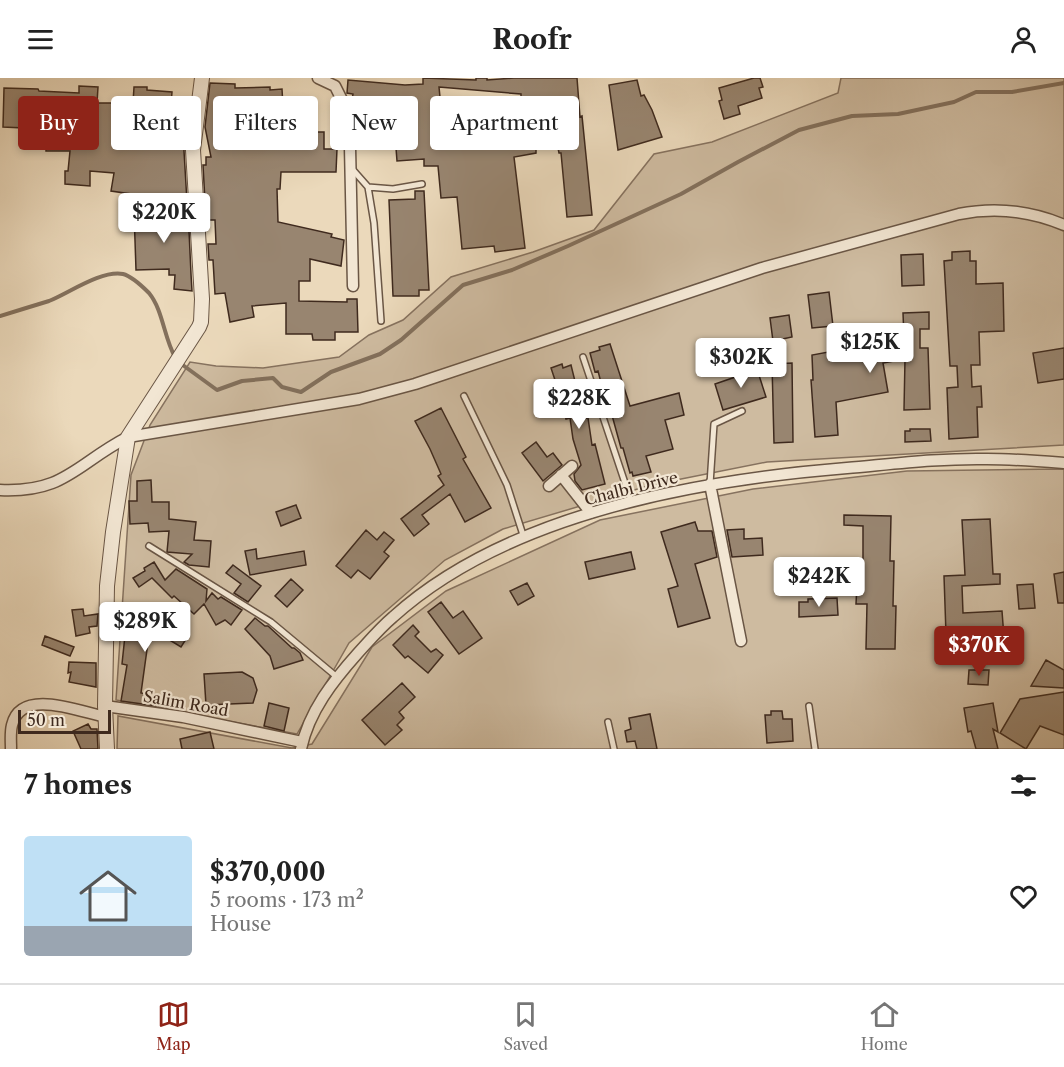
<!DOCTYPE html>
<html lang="en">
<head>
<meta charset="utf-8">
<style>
  body { margin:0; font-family:"Libre Caslon Text",serif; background:#f6f6f6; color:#222; height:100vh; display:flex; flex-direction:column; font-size:22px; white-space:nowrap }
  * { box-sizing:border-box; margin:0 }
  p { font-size:20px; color:#767676 }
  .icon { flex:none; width:33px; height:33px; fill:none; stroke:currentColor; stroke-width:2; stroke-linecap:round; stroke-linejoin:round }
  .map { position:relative; height:671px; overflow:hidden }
  .sheet { display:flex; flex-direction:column; background:#fff; flex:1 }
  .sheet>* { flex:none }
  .hud { position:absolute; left:18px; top:18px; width:600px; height:54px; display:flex; gap:12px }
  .scale { position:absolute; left:18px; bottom:15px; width:93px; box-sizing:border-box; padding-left:6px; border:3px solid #3f2a1e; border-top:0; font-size:16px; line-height:21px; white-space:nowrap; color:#3f2a1e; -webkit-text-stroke:4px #f2e6d3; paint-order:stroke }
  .price { position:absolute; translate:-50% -51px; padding:0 14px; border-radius:6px; background:#fff; color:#222; font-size:20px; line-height:39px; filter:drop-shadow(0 2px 3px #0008) }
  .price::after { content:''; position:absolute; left:50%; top:36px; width:18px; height:14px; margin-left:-9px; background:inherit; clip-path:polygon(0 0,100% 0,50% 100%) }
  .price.current { background:#8f2418; color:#fff }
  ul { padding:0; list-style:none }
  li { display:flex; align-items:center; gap:18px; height:150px; padding:0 24px }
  li span { display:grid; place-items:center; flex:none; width:168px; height:120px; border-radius:6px; color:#555 }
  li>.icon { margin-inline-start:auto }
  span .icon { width:72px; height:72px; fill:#fffc; stroke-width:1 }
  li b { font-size:26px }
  h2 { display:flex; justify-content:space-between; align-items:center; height:72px; padding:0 24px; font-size:26px }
  .tag { padding:0 21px; border-radius:6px; background:#fff; box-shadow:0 3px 9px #0003; font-size:21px; line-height:54px }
  .tag.current { background:#8f2418; color:#fff }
  header { display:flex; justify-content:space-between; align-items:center; height:78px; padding:0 24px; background:#fff; font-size:27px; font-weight:700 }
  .tab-bar { display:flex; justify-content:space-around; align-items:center; height:84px; border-top:2px solid #e0e0e0; background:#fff; font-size:16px; color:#767676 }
  .tab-bar a { display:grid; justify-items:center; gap:3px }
  .tab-bar .current { color:#8f2418 }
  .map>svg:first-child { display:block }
  .green { fill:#cebba0; stroke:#86725f; stroke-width:1.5 }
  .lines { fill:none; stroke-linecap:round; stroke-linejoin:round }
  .stream { stroke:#83705c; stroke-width:4 }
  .building { fill:#988570; stroke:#3f2a1e; stroke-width:1.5; fill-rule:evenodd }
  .service-casing { stroke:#6a5645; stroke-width:8 }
  .minor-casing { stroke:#6a5645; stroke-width:13 }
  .tertiary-casing { stroke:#6a5645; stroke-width:16 }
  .service { stroke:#f2e6d3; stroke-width:5 }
  .minor { stroke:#f2e6d3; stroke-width:10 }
  .tertiary { stroke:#f2e6d3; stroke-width:14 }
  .labels { text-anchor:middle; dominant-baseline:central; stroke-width:4.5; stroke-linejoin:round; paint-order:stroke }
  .street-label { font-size:16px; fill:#3f2a1e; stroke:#f2e6d3 }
</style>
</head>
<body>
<header><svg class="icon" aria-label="menu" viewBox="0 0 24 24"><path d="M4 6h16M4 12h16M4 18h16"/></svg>Roofr<svg class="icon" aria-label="person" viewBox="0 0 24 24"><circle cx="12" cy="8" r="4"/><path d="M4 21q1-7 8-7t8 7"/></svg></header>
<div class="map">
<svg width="1064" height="671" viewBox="0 0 1064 671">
  <rect width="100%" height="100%" fill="#ebd9bb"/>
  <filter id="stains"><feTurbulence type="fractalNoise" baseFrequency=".00333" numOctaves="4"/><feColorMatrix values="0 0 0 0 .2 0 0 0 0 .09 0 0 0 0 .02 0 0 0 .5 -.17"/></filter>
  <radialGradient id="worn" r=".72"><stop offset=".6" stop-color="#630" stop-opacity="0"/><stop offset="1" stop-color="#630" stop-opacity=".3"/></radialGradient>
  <path class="green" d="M841 0H1064V367L767 384 651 407 503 451 445 482 349 565 297 656 116 622 131 397 150 347 190 284 216 288 263 290 339 279 369 257 403 242 451 199 533 174 594 152 654 76 712 64 838 15Z
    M1064 391V671H117L118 638 292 670 312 666 372 569 446 513 600 442 753 411 907 393Z"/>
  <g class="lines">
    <path class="stream" d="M0 238C16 233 33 228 49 223 69 215 101 192 123 196 131 198 143 209 149 215 163 232 164 260 175 279
      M180 285 217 312 242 303 273 300 282 309 301 314 331 294 380 276 401 262 463 207 512 192 568 168 681 116 738 84 799 52 852 38 898 36 954 24 976 14H1012L1064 5"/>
  </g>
  <path class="building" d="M423 0 476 2V0H487V2L514 0H577L580 39 582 38 592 137 567 139 561 75H559L557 65 536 66V75L514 79 525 170 495 174 494 168 462 171 457 119 441 120 438 88H424V81L397 83 396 70 362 67 363 44H356L357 30 351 29V26L353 16 347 15 348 2 405 7 423 6ZM439 9 521 16V26L441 29Z
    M754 0H760L763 9 759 10 762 20 738 28 740 36 724 41 719 23 722 22 719 10Z
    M637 2 641 18 644 17 652 32 662 59 618 72 609 7Z
    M210 5 235 6V10L270 9V12L282 11 283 28H289V38H310V54H324V71H337L336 94H281L280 111H277L278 144 332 156 331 159 344 162 341 188 310 181V203H299V223L347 224V221H357L358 254H335V262H313L312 256H286V225L252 228 254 239 230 244 225 215 215 216 213 182H209L208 166H216L215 142H206L203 87H206V79H211L205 49Z
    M79 8 98 9 97 25H133L134 9H147V12L172 14 171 27 187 28 184 73 187 124 111 113 114 95 90 93V108L65 106V93H68L70 73H46V51L3 49 4 10 38 11 39 13 79 15Z
    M415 113H424L429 212H419V218H393L389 122 415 121Z
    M188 131 191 196 192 213 174 211 175 197H169V191L136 192 134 133Z
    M970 173V183H976V206L1003 205 1004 253 979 254 980 287H971L972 309 981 308 982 329H977L978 359 949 361 947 310 958 309 957 288H950L944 183 952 182V174Z
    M923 176 924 207 902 208 901 177Z
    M829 214 833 248 812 250 808 217Z
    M929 234V251H920V270H928L930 331 904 332 905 281 883 285 888 314 836 324 838 357 815 359 811 302H813L812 277 904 260 903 235Z
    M789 237 792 259 773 263 770 240Z
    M610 266 630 328 679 315 684 337 665 342 673 371 646 378 651 394 633 398 632 394 630 395 623 370H621L607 319 605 320 598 293 595 294 590 275 600 272 599 269Z
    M1064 270V301L1038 305 1033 275Z
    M792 285 793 364 774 365 772 286Z
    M562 286 563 290 571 287 584 340H588L592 367 595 366 605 406 582 412 575 403 574 396 581 387 573 361 570 340 566 341 557 304 556 305 551 290Z
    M756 288 766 319 723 332 715 306 744 296 742 293Z
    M441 330 466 379 463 381 491 430 465 444 450 416 422 437 429 446 414 458 401 441 444 407 438 398 441 396 430 371 415 343Z
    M910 351H930L931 363 905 364V353H910Z
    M536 364 547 379 553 375 562 387 543 403 522 375Z
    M151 402 152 424H169V441L196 444 194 462 211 463 209 489 189 487 184 484 192 476 167 474 169 453 149 454 148 445 130 446 129 423H137V403Z
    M296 427 301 440 281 448 276 434Z
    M844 437 891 438 890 483H894L893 528H896L895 571H866L867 526H856L857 506H863V448L844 447Z
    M990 441 993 496H1000V506L962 508 963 535 1002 533 1005 573 973 574V555L946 556 944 498 965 497 962 442Z
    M695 444 698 453H712L717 479 695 486 710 540 678 549 668 511 678 508 661 454Z
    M744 451V461L762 460 763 477 732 479 727 452Z
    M366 452 377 462 384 454 394 462 384 474 389 478 370 501 358 492 351 500 336 488Z
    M256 471 257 481 304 473 306 487 250 497 245 473Z
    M631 474 635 491 589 501 585 484Z
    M154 484 165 502 176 491 207 511 206 523 212 515 218 521 221 519 242 532 231 547 225 542 216 547 204 526 194 536 174 518 172 520 152 500 139 509 133 500 145 493 144 490Z
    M233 487 261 508 248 524 234 515 241 506 226 495Z
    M1064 494V525H1058L1054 496Z
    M291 501 303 512 287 529 275 518Z
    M527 505 534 518 518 527 510 513Z
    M1033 506 1035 530 1019 531 1017 507Z
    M837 520 838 537 799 539V524H808V521Z
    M441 524 453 540 463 533 482 560 459 576 428 534Z
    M122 529 149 531 188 554V558L181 569 150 550 141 615 180 622 178 631 121 623 127 587 122 586 126 548 120 547Z
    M83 531 84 538 98 536 97 548 89 549 90 555 76 558 72 532Z
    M255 540 265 548H268L292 570H294L300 575 303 582 274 591 270 578 245 551Z
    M413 547 419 554 415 558 431 574 436 571 443 577 428 595 408 578 405 580 393 567Z
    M45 558 74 569 70 578 42 567Z
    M1046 582 1064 592V610L1031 608Z
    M69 584 96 585V609L69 604 71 594 68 595Z
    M969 592H989L988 607 968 606Z
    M242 594 253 600 257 612 253 625 206 627 204 596Z
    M402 605 415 619 399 634 404 640 397 647 402 652 385 667 362 642Z
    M1064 614V657L1040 648 1026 671 1000 655 1020 621Z
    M269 625 289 630 284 653 264 648Z
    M993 625 998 654 993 651 998 671H976L971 653 968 654 964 630Z
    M771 633H782L783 641H792L793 663 767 665 765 637H771Z
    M650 636 657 671H637L635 663 627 664 625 653 631 651 629 640Z
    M88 646 91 651H97L98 671H81L73 653Z
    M210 654 214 671H182L180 661Z"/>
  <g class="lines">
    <defs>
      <path id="service" d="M353 92 368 109 374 145 381 243
        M368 109 393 111 422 106
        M583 279 631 423
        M464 318 507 407 524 460
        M710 406 714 346 742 333
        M149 468 271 544 337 599
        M809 628 815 671
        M608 644 614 671"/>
      <path id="minor" d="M318 0 335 8 343 24 350 69 353 208
        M561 397 591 435
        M710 406 741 563
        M549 408 572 388
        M0 412C65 415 76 386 128 359L359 321 415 306 762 190 959 136C995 129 1031 133 1064 147
        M105 628 183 639 302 664
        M11 671C11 663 10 655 12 647 21 608 83 635 106 639
        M301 671C309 633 333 603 358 575 369 563 380 550 393 539 507 436 698 402 847 390 893 386 940 380 987 381 1013 381 1038 383 1064 385"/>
      <path id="tertiary" d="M107 671 105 628 107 508 113 454 128 359 199 249 201 244 202 221 193 72 202 0"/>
    </defs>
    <use href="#service" class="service-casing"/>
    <use href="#minor" class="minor-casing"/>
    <use href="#tertiary" class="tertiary-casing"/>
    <use href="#service" class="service"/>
    <use href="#minor" class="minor"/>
    <use href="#tertiary" class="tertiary"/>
  </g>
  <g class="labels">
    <g class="street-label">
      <text transform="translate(631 410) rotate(-14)">Chalbi Drive</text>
      <text transform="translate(186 625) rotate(10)">Salim Road</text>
    </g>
  </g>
  <rect width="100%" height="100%" filter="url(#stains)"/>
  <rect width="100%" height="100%" fill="url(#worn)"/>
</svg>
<div class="scale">50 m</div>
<b class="price" style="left:164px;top:166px">$220K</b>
<b class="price" style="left:870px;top:296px">$125K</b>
<b class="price" style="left:741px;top:311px">$302K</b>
<b class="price" style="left:579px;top:352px">$228K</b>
<b class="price" style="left:819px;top:530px">$242K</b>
<b class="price" style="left:145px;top:575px">$289K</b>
<b class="price current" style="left:979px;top:599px">$370K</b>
<div class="hud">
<a class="tag current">Buy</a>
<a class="tag">Rent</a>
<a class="tag">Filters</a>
<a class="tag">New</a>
<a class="tag">Apartment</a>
</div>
</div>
<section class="sheet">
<h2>7 homes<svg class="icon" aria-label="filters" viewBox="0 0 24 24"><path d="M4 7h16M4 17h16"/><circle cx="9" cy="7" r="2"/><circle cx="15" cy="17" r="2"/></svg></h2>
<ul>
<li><span style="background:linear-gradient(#bfe0f5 75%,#9aa5b1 0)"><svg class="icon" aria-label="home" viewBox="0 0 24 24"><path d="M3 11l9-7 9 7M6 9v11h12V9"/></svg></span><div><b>$370,000</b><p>5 rooms · 173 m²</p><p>House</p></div><svg class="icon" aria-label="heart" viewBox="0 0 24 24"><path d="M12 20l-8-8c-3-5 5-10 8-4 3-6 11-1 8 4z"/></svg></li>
</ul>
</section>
<nav class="tab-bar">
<a class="current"><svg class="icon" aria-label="map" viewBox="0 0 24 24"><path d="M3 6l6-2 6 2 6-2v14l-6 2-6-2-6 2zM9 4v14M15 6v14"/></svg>Map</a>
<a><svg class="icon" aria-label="saved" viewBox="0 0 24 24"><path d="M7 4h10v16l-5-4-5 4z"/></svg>Saved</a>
<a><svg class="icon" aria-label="home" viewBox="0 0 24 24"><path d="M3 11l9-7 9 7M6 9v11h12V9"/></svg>Home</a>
</nav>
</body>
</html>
